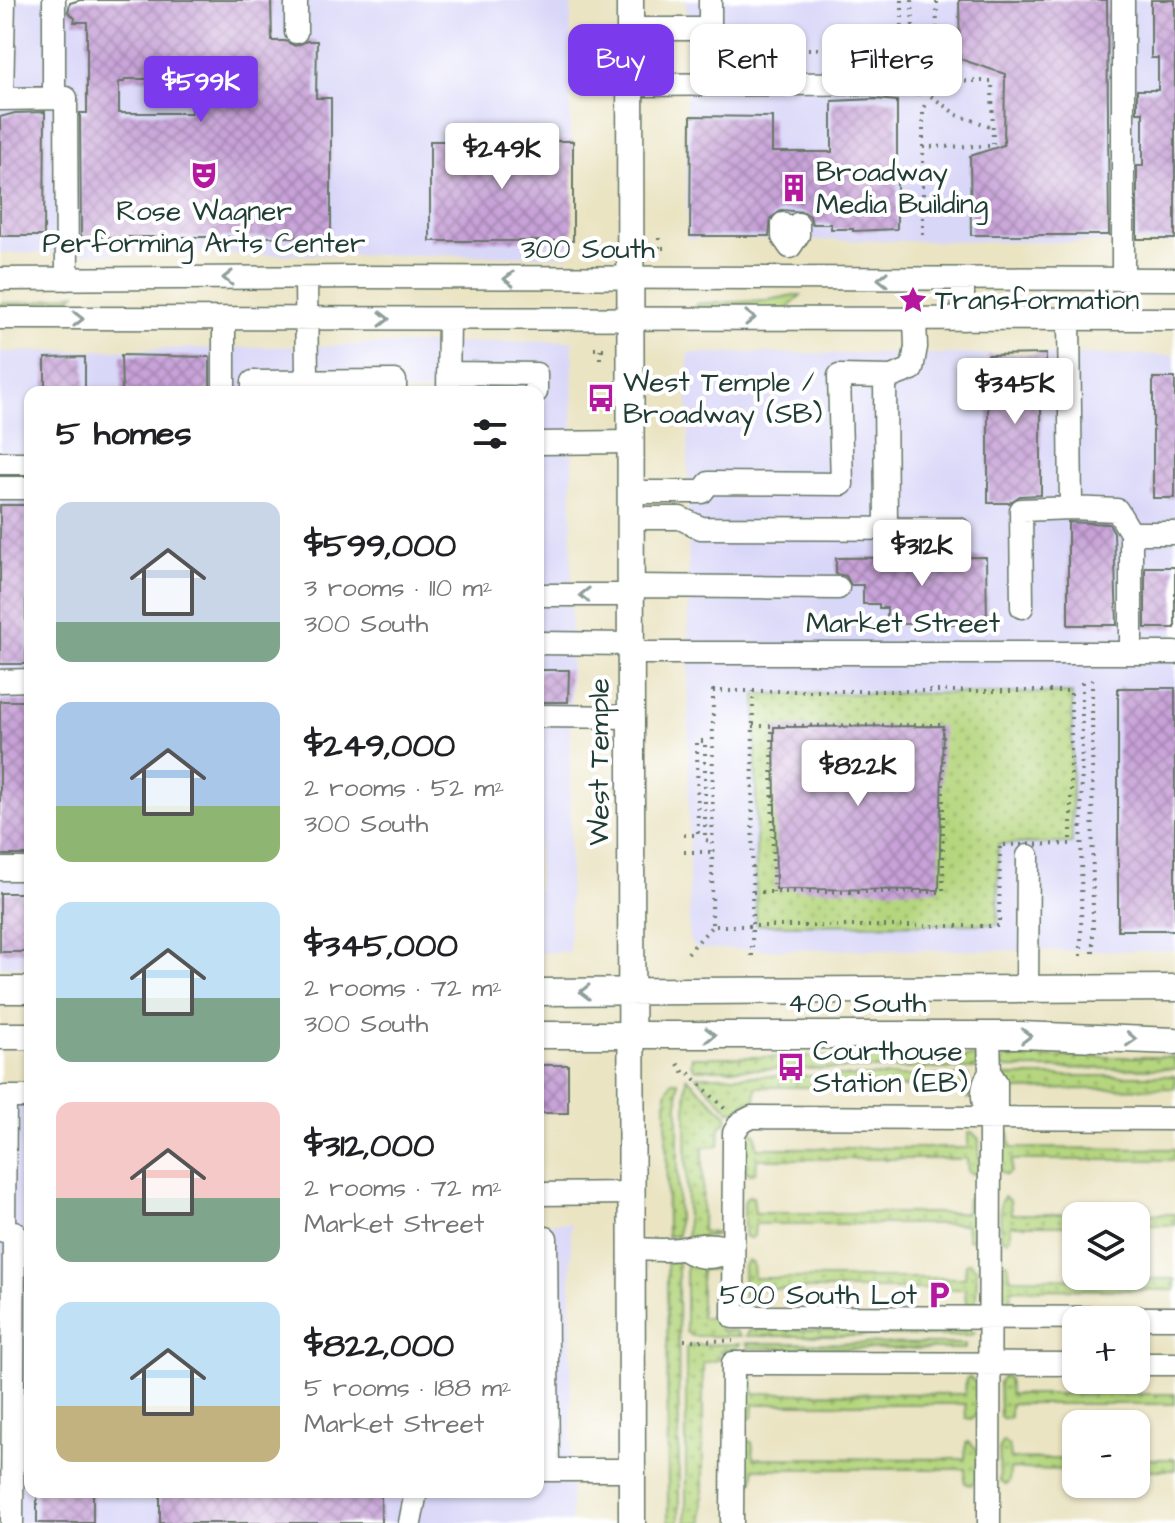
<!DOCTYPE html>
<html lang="en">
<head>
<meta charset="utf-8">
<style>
  body { margin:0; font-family:"Architects Daughter",sans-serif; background:#f6f6f6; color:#202124; height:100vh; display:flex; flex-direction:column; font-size:30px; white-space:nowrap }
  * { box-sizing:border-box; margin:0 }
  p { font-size:26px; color:#757577 }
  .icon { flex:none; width:44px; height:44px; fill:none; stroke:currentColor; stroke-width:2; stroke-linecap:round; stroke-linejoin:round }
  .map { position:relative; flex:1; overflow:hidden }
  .panel { position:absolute; left:24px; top:386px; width:520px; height:1112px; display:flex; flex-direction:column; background:#fff; border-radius:16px; box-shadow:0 2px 6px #0004 }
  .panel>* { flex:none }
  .banner { position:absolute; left:568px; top:24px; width:486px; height:72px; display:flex; gap:16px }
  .fabs { position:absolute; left:1062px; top:1202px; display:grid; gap:16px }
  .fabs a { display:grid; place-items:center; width:88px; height:88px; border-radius:16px; background:#fff; box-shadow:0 2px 6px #0004; font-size:40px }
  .price { position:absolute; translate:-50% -68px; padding:0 18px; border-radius:8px; background:#fff; color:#222; font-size:26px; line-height:52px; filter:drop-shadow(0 2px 4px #0008) }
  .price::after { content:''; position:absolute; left:50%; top:48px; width:24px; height:18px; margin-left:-12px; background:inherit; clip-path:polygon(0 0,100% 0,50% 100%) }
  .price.selected { background:#7c3aed; color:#fff }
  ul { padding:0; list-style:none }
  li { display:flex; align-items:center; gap:24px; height:200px; padding:0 32px }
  li span { display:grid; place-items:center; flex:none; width:224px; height:160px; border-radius:16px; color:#555 }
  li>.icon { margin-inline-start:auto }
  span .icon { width:96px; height:96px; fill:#fffc; stroke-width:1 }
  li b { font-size:34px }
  h2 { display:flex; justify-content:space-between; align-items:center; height:96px; padding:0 32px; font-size:34px }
  .tag { padding:0 28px; border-radius:16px; background:#fff; box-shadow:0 2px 6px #0004; font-size:28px; line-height:72px }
  .tag.selected { background:#7c3aed; color:#fff }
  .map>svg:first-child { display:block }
  .built { fill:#d9d7f8 }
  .grass { fill:url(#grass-dots); stroke:#6a8a59; stroke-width:2 }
  .green { fill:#b5d67e; stroke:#6a8a59; stroke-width:2 }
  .building { fill:url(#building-cross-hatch); fill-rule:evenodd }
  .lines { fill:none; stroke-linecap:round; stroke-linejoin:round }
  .minor-casing { stroke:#676; stroke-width:25 }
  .major-casing { stroke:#676; stroke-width:29 }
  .path { stroke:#676; stroke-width:4; stroke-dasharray:2 6; stroke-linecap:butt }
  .minor { stroke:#fff; stroke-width:22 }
  .major { stroke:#fff; stroke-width:26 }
  .oneway { stroke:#8f9e9a }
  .labels { text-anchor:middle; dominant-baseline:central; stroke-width:8; stroke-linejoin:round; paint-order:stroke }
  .poi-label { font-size:28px; fill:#1f3d34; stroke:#fff; text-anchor:start }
  .street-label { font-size:28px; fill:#1f3d34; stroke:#fff }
</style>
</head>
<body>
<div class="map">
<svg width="1175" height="1523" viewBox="0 0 1175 1523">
  <defs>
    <pattern id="grass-dots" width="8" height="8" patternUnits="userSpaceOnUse" patternTransform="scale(2)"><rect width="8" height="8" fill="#b5d67e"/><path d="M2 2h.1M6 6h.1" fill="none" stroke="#93af68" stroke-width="1.8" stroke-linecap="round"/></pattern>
    <pattern id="building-cross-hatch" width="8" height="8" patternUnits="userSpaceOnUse" patternTransform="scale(2)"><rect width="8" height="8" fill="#c8a2d8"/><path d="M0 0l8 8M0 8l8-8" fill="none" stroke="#a285b0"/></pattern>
  </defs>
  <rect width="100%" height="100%" fill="#fff"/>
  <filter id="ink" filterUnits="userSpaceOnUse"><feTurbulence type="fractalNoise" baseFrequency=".0125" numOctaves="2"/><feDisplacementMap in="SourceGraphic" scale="16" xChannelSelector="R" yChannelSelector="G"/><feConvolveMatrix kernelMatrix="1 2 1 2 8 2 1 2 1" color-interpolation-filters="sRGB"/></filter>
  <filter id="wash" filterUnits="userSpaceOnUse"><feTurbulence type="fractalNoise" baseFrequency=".006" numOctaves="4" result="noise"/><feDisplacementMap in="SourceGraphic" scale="32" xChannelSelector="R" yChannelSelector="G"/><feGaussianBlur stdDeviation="1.8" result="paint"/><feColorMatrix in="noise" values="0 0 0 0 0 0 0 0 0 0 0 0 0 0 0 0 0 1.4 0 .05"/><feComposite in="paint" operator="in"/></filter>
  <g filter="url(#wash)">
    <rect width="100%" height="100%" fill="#eae4c3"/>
    <path class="built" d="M0 0H571L570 256 0 253Z
      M686 0H1175V243L687 239Z
      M573 341 569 952 538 953V392H30V965L0 966V352Z
      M688 353 1175 355V951L698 949 689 941Z
      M0 1084H30V1492H538V1223H571V1523H0Z"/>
    <path class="grass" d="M1072 693V843L998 844V924L756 925V694Z
      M692 1057H974L977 1059 976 1069H695L691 1064Z
      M1004 1057H1175V1069L1003 1068Z
      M696 1076H968L970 1097 967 1099 966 1087H756L755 1102 745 1103 738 1111H730Z
      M1002 1076H1175V1088L1013 1090V1099L1008 1103 1004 1101Z
      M686 1077 727 1115V1120L720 1127 719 1146 703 1147 702 1231 719 1234 687 1239Z
      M672 1081H678V1236H667L666 1093Z
      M750 1130 756 1135 757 1148H968V1133L972 1132 979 1139V1170L974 1174 968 1172 967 1159H757L756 1171 751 1174 746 1171 745 1167 746 1136Z
      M1004 1131 1009 1133 1011 1148 1175 1149V1160H1012L1011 1172 1006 1175 1001 1172 1000 1168 1001 1137Z
      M748 1196 753 1197 755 1213H966L967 1199 970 1197 978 1204 977 1235 972 1240 968 1239 966 1224H755L754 1236 750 1239 745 1237 744 1233V1202Z
      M1004 1197 1010 1201 1011 1214H1175V1225H1136V1216H1076V1225H1011L1010 1237 1006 1240 1001 1237 1000 1203Z
      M667 1261 678 1262 679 1523H668Z
      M747 1261 753 1264 754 1278H965L966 1264 969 1262 977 1269 976 1300 971 1305 966 1303 965 1289H754V1301L749 1304 744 1302 743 1267Z
      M1003 1261 1008 1263 1010 1278 1175 1279V1290L1011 1289 1010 1302 1005 1305 1000 1302V1267Z
      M686 1262 719 1266 715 1269 701 1270V1317L715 1318 719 1321 720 1330 736 1331 740 1336H692L686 1332Z
      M750 1330H970L975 1333 969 1336H746Z
      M746 1343 965 1344V1349L749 1348Z
      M740 1344 736 1349 720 1351 719 1360 703 1363V1523H686V1348L691 1345Z
      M747 1375 752 1377 754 1393 965 1394 966 1379 969 1377 977 1384 976 1415 971 1419 966 1418 965 1404H754L753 1416 749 1419 744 1417 743 1381Z
      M1003 1376 1008 1378 1010 1394H1175V1404H1010V1417L1005 1419 1000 1417 999 1382Z
      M747 1441 752 1442 754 1458 965 1459 966 1443 969 1442 977 1449 976 1480 971 1485 965 1483V1469H754L753 1481 749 1484 744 1482 743 1478V1446Z
      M1003 1441 1009 1446 1010 1459H1076V1470L1010 1469 1009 1482 1005 1485 1000 1482 999 1447Z
      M1136 1459H1175V1470H1136Z"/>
    <path class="green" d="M76 293 59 309 0 310V304L38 302Z
      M794 295H801L786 310H696V304L764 301Z"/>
    <g id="blocks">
      <path class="building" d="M80 0H271L272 41H285L295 46 307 41H317L316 98H331V237H81L80 113H87V22H74L75 18 68 12 70 3ZM125 79H191V113H119V82H124Z
        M959 0H1107L1109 235H971L970 156 1004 145 1005 74 960 59Z
        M1151 0H1175V239H1137V166H1143V112H1137V90H1158V58H1151Z
        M876 99 897 101V229L853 231V229H831V224H812L810 216 804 212 782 210 771 218 769 236H690L691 116 772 117V152H832V101Z
        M45 112 44 236H0V117L15 113Z
        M430 141H573V241H430Z
        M1046 354V384H1041V495L1020 496 1009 503H988V355Z
        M121 355 210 357V392H122Z
        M85 357V392H45V358Z
        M1153 378H1175V498H1153Z
        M0 505H26V664H0Z
        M1068 522 1109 524 1114 532 1117 625H1068Z
        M986 557 987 624H887V608H879V604H863V585H851L846 576 836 574V558Z
        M1145 567H1175V628H1145Z
        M543 670H569L568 702H538V672Z
        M1118 688H1175V930H1118Z
        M0 701H30V855H0Z
        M943 726 939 890 776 889 774 727Z
        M0 893H30V952H0Z
        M538 1065H568V1113H538Z
        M37 1492H93V1523H37Z
        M160 1492H381V1523H160Z"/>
    </g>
  </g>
  <g filter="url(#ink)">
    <use href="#blocks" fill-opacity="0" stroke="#676" stroke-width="2"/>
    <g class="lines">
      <defs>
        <path id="minor" d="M1123 0V279
          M630 29H710V0
          M710 29 719 46 724 47 791 48
          M296 32V0
          M630 85 918 83
          M54 98V0
          M0 99 66 98 67 279
          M2 99 4 0
          M783 224V237L790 247 798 235V224
          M306 278 307 380
          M0 279 357 277 1175 279
          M963 279V319
          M0 318 1175 319
          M1069 319 1071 508 1117 510 1131 533V653
          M448 373 536 374V392
          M885 377 886 529
          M224 392V319
          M253 392V382L395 381V392
          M448 392 449 319
          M538 443 631 442
          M0 463H30
          M0 488H30
          M631 492H702L709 483 842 484 839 376 891 377 912 369 916 347 915 319
          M631 518H680L701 528 959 529
          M1131 533H1175
          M631 586 838 588
          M538 595H631
          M1022 607 1021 510 1071 508
          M538 643 631 644
          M631 653H1175
          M0 681 30 680
          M538 716 632 717
          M0 869H30
          M1027 991 1028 856
          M989 1035 990 1073 996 1082V1107L990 1118C981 1104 980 1087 990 1073
          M1175 1119 752 1117 740 1123 734 1133 733 1317 1175 1318
          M538 1194 632 1193
          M4 1231 5 1097H30
          M538 1238H546L548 1470
          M632 1249C648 1249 668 1252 684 1248 702 1244 715 1242 733 1250 715 1259 700 1260 683 1249
          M1136 1364H1175
          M538 1470H632
          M12 1523 14 1232
          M410 1523 416 1492
          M732 1523 733 1363 1076 1364
          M989 1523 990 1118"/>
        <path id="major" d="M630 0 632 1523
          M0 990H30
          M538 992 1175 988
          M538 1035H1020L1175 1041
          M0 1036H30"/>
      </defs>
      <use href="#minor" class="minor-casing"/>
      <use href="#major" class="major-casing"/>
      <path class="path" d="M902 0V48
        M912 0 913 32H937
        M808 49 937 48
        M936 76 937 0
        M931 96 957 115 993 127
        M923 147 993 146 992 81H938
        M923 235V110L926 102
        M659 238V248
        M654 248H665
        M594 349H604
        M600 349V359
        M1092 679 1093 955
        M713 691H1071V844L1000 845 999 926H712Z
        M753 726H772L773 892
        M684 835H698L697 741H705V840L712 841
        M684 852H713
        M753 892H943V725L772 726
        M688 953 712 926
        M752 956 753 691
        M1081 956 1082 679
        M678 1064 684 1073
        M689 1073 727 1111
        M684 1340 733 1341"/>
      <use href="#minor" class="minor"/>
      <use href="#major" class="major"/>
    </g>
    <defs><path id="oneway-chevron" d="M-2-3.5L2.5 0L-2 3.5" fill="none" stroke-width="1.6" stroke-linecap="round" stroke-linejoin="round" transform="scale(2)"/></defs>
    <g class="oneway">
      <use href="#oneway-chevron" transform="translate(228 278) rotate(180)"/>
      <use href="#oneway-chevron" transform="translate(509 279) rotate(-179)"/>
      <use href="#oneway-chevron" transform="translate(883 279) rotate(180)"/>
      <use href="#oneway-chevron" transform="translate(750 318)"/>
      <use href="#oneway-chevron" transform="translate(78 319)"/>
      <use href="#oneway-chevron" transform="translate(384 319)"/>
      <use href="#oneway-chevron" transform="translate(585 595) rotate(-179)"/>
      <use href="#oneway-chevron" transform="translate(585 992) rotate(179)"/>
      <use href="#oneway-chevron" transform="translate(710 1035)"/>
      <use href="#oneway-chevron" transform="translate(1026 1036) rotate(1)"/>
      <use href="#oneway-chevron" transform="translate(1131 1039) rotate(3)"/>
    </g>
  </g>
  <defs>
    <symbol id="theatre-bare" viewBox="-9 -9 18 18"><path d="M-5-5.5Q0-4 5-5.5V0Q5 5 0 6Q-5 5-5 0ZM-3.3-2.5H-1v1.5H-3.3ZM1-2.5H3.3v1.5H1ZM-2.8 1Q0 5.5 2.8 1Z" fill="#b5179e" stroke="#fff" stroke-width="2.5" paint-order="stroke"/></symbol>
    <symbol id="building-bare" viewBox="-9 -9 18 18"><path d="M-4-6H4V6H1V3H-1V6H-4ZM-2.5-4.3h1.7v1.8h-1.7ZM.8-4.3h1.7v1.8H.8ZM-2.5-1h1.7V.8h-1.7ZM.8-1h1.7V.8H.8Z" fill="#b5179e" stroke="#fff" stroke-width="2.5" paint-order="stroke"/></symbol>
    <symbol id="sight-bare" viewBox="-9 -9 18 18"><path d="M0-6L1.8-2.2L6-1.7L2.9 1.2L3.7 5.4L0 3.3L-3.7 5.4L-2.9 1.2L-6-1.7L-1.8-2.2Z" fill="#b5179e" stroke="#fff" stroke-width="2.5" paint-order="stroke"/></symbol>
    <symbol id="bus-bare" viewBox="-9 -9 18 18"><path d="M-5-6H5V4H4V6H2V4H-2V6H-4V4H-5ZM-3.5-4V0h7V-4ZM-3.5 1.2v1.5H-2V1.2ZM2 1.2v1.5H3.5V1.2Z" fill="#b5179e" stroke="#fff" stroke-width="2.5" paint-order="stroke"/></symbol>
    <symbol id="parking-bare" viewBox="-9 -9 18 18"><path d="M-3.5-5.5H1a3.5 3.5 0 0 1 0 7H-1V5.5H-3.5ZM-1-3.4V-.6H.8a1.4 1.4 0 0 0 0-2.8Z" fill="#b5179e" stroke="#fff" stroke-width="2.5" paint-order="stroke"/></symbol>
  </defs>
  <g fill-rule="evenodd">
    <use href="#theatre-bare" x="184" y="155" width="40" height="40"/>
    <use href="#building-bare" x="774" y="168" width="40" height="40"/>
    <use href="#sight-bare" x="893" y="280" width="40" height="40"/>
    <use href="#bus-bare" x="581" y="378" width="40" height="40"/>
    <use href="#bus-bare" x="771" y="1047" width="40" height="40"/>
    <use href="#parking-bare" x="919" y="1275" width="40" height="40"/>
  </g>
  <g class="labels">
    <g class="poi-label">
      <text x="816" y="172">Broadway<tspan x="816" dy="32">Media Building</tspan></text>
      <text x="204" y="211" text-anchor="middle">Rose Wagner<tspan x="204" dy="32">Performing Arts Center</tspan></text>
      <text x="935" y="300">Transformation</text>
      <text x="623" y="382">West Temple /<tspan x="623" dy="32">Broadway (SB)</tspan></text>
      <text x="813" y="1051">Courthouse<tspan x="813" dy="32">Station (EB)</tspan></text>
      <text x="917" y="1295" text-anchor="end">500 South Lot</text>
    </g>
    <g class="street-label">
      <text x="588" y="249">300 South</text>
      <text x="903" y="623">Market Street</text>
      <text transform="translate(599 762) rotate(-90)">West Temple</text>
      <text x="857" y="1003">400 South</text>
    </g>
  </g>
</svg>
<div class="fabs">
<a><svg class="icon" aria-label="layers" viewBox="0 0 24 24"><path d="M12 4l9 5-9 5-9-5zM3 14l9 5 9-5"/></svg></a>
<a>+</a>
<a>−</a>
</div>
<b class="price selected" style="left:201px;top:124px">$599K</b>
<b class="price" style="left:502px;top:191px">$249K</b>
<b class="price" style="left:1015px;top:426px">$345K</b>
<b class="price" style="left:922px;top:588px">$312K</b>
<b class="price" style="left:858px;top:808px">$822K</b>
<div class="banner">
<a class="tag selected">Buy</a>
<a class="tag">Rent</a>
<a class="tag">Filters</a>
</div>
<section class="panel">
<h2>5 homes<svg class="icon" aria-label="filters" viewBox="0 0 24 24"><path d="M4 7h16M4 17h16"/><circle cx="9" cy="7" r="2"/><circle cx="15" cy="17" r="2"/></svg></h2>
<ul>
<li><span style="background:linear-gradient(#c9d6e8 75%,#7fa58c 0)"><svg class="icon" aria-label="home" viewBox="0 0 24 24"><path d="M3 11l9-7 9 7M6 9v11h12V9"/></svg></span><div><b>$599,000</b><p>3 rooms · 110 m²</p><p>300 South</p></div></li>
<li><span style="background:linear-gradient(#a9c7e8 65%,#8fb573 0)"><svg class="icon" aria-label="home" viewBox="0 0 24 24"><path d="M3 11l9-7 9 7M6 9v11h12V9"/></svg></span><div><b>$249,000</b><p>2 rooms · 52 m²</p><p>300 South</p></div></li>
<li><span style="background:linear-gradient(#bfe0f5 60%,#7fa58c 0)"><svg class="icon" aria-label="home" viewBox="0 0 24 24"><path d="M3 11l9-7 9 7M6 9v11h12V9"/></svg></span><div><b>$345,000</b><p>2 rooms · 72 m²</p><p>300 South</p></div></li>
<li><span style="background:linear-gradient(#f6c9c9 60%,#7fa58c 0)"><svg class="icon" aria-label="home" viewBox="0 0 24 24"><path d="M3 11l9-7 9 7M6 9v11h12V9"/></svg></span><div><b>$312,000</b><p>2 rooms · 72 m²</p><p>Market Street</p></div></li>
<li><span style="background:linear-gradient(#bfe0f5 65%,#c2b280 0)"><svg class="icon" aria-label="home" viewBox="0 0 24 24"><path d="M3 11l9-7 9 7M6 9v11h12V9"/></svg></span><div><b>$822,000</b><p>5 rooms · 188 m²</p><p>Market Street</p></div></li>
</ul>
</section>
</div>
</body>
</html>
